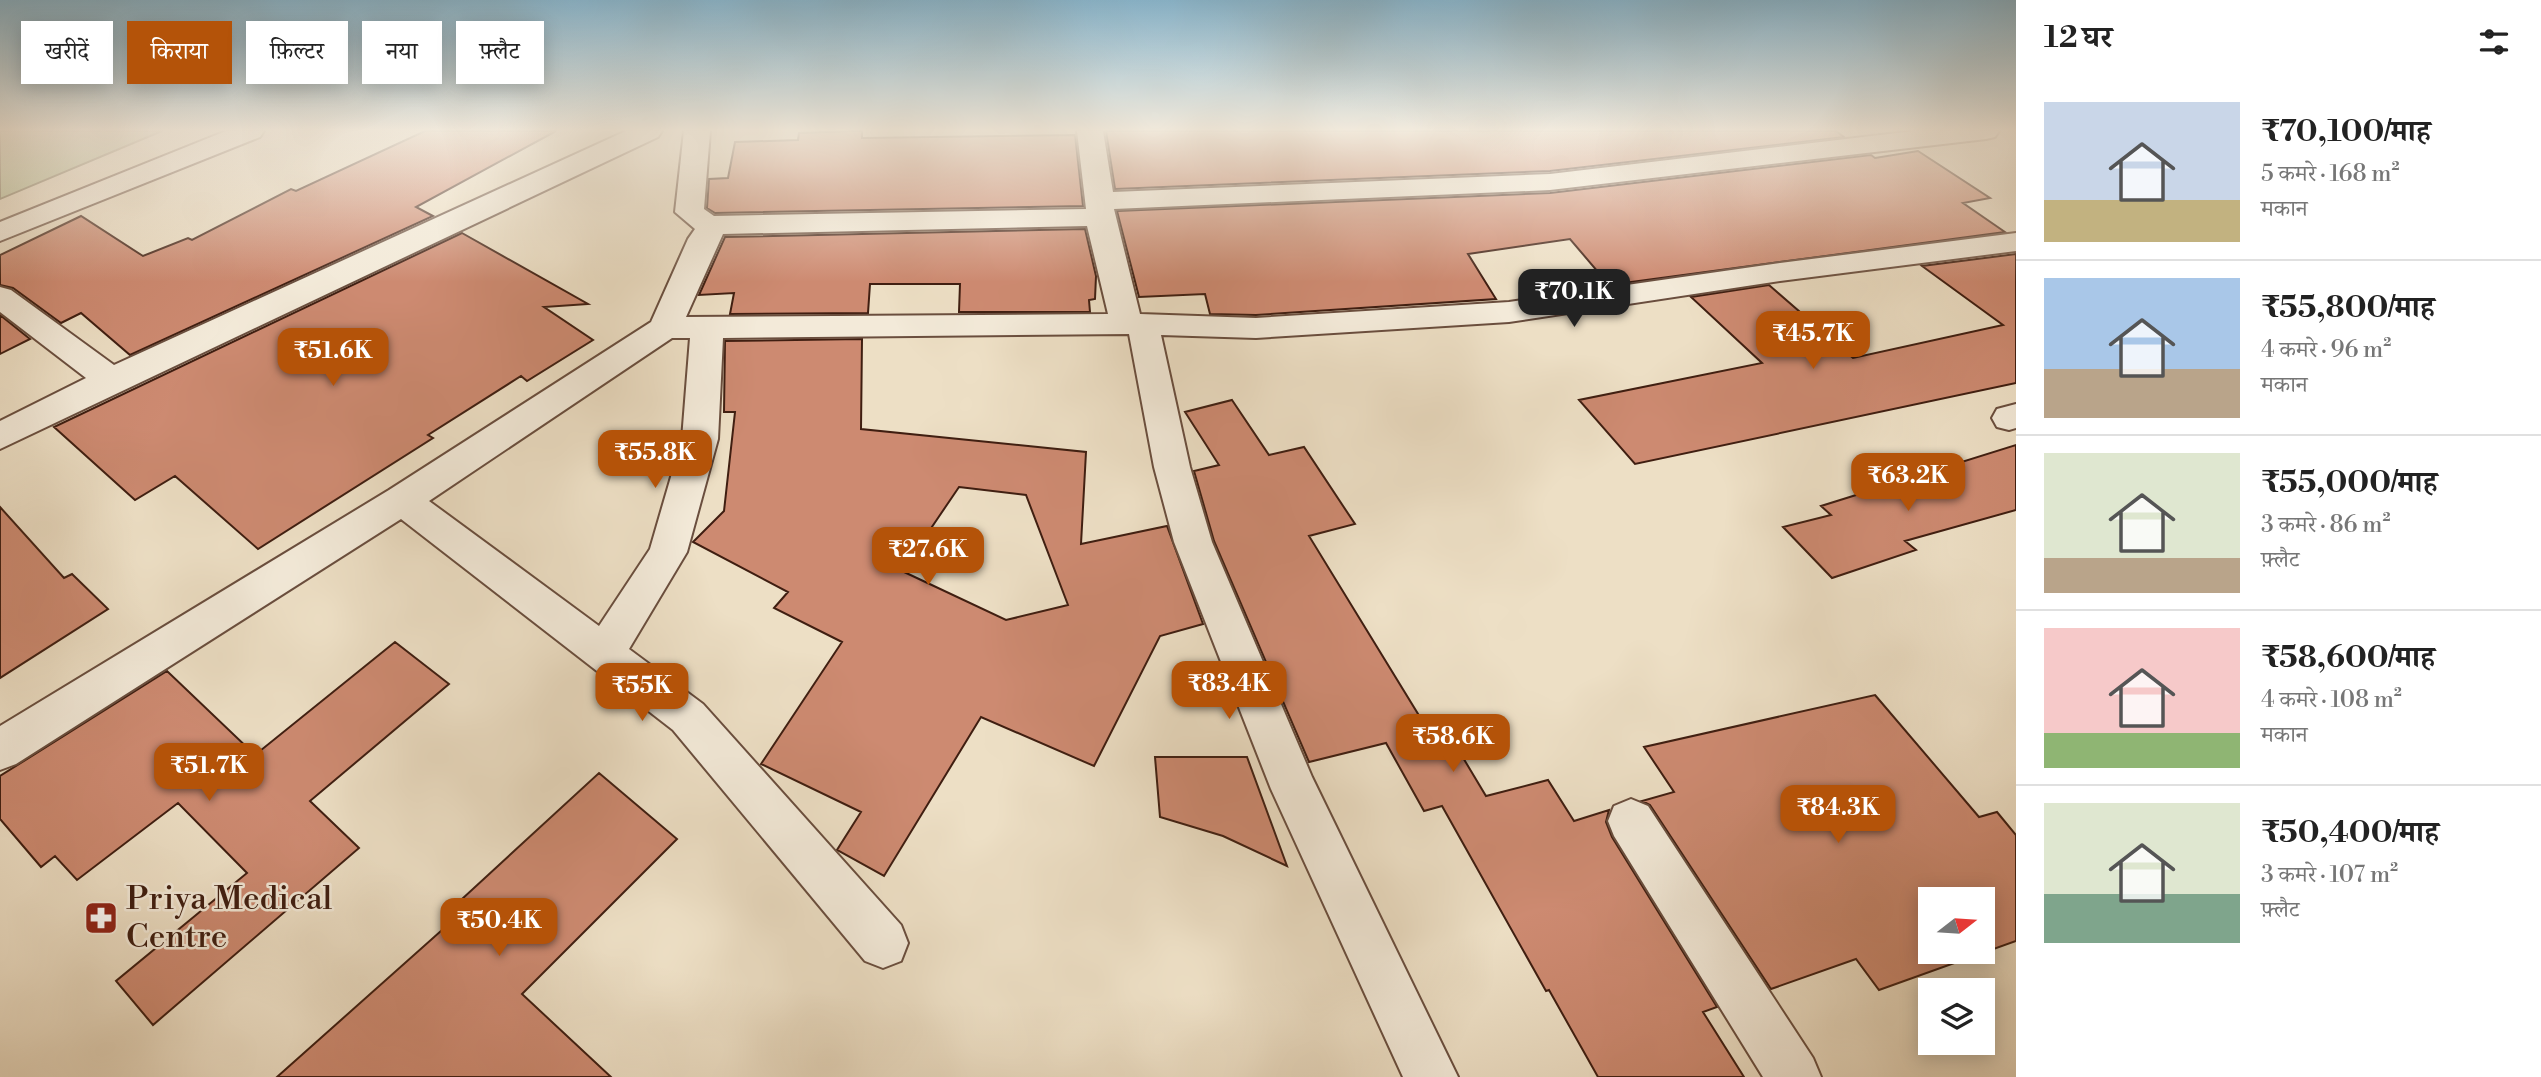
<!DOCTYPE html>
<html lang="hi">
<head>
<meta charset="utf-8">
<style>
  body { margin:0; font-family:"Libre Bodoni","Noto Serif Devanagari",serif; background:#f2f2f2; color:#222; height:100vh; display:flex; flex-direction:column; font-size:26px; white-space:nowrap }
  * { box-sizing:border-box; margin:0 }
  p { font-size:23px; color:#767676 }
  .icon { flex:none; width:38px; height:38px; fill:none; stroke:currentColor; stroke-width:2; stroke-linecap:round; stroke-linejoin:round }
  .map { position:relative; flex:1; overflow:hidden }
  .side { display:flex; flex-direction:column; background:#fff; width:525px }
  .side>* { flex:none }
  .top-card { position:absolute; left:21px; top:21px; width:665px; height:63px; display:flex; gap:14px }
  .needle { width:46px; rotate:73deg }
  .buttons { position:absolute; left:1918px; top:887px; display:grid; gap:14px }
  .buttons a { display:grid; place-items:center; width:77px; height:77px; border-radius:0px; background:#fff; box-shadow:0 4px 18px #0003; font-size:35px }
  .price { position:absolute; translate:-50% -60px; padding:0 16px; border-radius:14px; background:#b45309; color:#fff; font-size:23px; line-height:46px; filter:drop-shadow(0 2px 4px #0008) }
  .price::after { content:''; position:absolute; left:50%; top:42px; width:21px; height:16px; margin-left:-10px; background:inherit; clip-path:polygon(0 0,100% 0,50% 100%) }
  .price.active { background:#222; color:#fff }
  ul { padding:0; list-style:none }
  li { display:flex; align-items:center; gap:21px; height:175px; padding:0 28px }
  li+li { border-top:2px solid #e0e0e0 }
  li span { display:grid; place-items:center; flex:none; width:196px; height:140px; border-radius:0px; color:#555 }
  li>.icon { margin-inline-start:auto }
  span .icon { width:84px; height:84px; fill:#fffc; stroke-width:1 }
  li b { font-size:30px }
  h2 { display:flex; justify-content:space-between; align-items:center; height:84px; padding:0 28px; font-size:30px }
  .chip { padding:0 24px; border-radius:0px; background:#fff; box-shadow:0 4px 18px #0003; font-size:24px; line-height:63px }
  .chip.active { background:#b45309; color:#fff }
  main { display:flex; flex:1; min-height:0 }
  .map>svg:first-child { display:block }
  .green { fill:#b6c296; stroke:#7a7054; stroke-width:2 }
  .building { fill:#cd8a71; stroke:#3f1e11; stroke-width:2; fill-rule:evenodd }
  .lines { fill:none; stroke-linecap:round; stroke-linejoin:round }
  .minor-casing { stroke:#6a4e3e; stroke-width:4 }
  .minor { fill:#f3ead9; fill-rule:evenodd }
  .labels { text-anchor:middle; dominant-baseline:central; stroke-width:5; stroke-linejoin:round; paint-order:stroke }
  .near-poi-label { font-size:33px; fill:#3f1e11; stroke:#f3ead9; text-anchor:start }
</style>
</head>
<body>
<main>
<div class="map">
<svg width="2016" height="1077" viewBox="0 0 2016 1077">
  <rect width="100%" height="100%" fill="#eddfc5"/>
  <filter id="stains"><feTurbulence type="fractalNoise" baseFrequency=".00286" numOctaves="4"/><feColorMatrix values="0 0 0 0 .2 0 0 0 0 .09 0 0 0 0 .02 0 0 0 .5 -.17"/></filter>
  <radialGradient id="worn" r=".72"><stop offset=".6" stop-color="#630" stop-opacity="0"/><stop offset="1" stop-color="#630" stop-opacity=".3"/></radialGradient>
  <path class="green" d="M0 131H162L0 199Z"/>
  <path class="building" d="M425 131H556L416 207 433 216 130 355 81 313 61 323 13 288 0 285V255L81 216 143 256 188 238 192 240 291 189 296 191Z
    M852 131H862V138L1075 135 1083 206 715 213 707 208 709 179 728 178 735 142 798 140 799 133Z
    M1106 131H1836L1844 137 1550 171 1115 189Z
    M1918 151 1990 198 1963 203 2005 232 1609 285 1570 239 1468 254 1496 299 1256 315 1210 314 1205 294 1139 297 1117 211 1550 193 1871 155 1875 158Z
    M1085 229 1096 276 1095 299 1089 300 1090 312H959L960 284H870L868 313 730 314 734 293 699 295 725 237Z
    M462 233 588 304 544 307 593 340 527 381 521 376 428 435 433 438 258 549 175 476 135 500 54 427Z
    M2016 254V383L1635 464 1579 400 1762 363 1691 297 1769 285 1853 358 2003 325 1922 266Z
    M0 315 30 339 0 354Z
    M862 339 861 429 1086 452 1081 544 1167 526 1203 624 1160 636 1094 766 981 717 884 876 837 850 861 812 761 764 842 642 774 608 788 592 693 542 724 511 735 412H724L725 341ZM959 487 1026 495 1068 605 1006 620 902 571Z
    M1232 400 1269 455 1304 447 1355 524 1309 536 1431 735 1447 731 1486 796 1548 780 1574 821 1609 810 1606 822 1612 837 1717 1007 1703 1012 1744 1077H1598L1549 990 1546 991 1442 806 1424 811 1386 743 1309 762 1214 541 1194 471 1219 465 1185 412Z
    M2016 445V510L1905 541 1916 550 1832 578 1783 527 1831 515 1821 506Z
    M0 507 64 578 72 574 108 609 0 678Z
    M395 642 449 684 310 801 359 848 153 1025 116 981 247 873 178 803 77 880 55 856 41 867 0 819V776L167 671 255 755Z
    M1875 695 1979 817 1997 812 2016 835V941L1879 990 1856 959 1771 989 1650 805 1642 801 1674 792 1644 747ZM1930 900H1983V952H1930Z
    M1155 757H1247L1287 866 1223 836 1160 817Z
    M599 773 677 839 522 994 611 1077H277L469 906 462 899Z"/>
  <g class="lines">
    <defs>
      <path id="minor" d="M226 131H264L260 137 0 241V222Z
        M626 131H662L658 137 0 449V421L86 378 0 312V287L11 290 114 365Z
        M684 131H710L704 209 714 216 1086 209 1077 131H1103L1113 192 1550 174 1914 131H1999L1995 137 1986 139 1550 190 1114 209 1140 314 1256 318 1509 302 1780 263 2016 233V251L1780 281 1509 322 1256 338 1161 335 1190 467 1212 542 1312 777 1458 1077H1403L1271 789 1174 542 1154 467 1129 334 723 338 718 439 687 552 629 649 703 704 901 925 908 943 901 961 883 968 865 961 673 730 401 519 16 764 0 770V726L389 490 651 322 688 239 695 229 675 212ZM1087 226 1108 314 686 317 723 234ZM672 338H690L682 439 650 549 599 626 429 501Z
        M2016 404V428L2009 430 1997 427 1992 418 1997 409Z
        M1631 799 1648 806 1813 1058 1821 1077H1763L1614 836 1608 821 1614 806Z"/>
    </defs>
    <use href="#minor" class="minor-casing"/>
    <use href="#minor" class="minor"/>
  </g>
  <linearGradient id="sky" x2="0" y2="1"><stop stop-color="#89b8d1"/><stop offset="0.46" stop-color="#f7f1e5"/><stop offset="1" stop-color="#f7f1e5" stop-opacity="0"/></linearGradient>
  <rect width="2016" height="282" fill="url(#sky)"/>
  <defs>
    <symbol id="pharmacy-square" viewBox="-11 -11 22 22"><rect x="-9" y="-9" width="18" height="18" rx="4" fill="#8f2418" stroke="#f3ead9"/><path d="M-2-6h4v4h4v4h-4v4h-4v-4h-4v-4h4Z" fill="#fff"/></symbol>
  </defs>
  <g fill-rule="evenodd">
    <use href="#pharmacy-square" x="82" y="899" width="38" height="38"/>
  </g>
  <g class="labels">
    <g class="near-poi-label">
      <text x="126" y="899">Priya Medical<tspan x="126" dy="38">Centre</tspan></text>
    </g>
  </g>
  <rect width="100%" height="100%" filter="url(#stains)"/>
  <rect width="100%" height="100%" fill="url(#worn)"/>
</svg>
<div class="buttons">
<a><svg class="needle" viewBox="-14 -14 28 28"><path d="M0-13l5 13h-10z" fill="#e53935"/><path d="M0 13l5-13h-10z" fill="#767676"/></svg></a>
<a><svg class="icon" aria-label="layers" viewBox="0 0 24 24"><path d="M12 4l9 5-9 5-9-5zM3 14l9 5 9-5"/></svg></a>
</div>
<b class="price active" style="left:1574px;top:329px">₹70.1K</b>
<b class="price" style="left:1813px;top:371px">₹45.7K</b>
<b class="price" style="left:333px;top:388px">₹51.6K</b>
<b class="price" style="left:655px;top:490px">₹55.8K</b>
<b class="price" style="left:1908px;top:513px">₹63.2K</b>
<b class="price" style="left:928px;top:587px">₹27.6K</b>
<b class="price" style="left:1229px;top:721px">₹83.4K</b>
<b class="price" style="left:642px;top:723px">₹55K</b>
<b class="price" style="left:1453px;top:774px">₹58.6K</b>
<b class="price" style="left:209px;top:803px">₹51.7K</b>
<b class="price" style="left:1838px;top:845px">₹84.3K</b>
<b class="price" style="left:499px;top:958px">₹50.4K</b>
<div class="top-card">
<a class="chip">खरीदें</a>
<a class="chip active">किराया</a>
<a class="chip">फ़िल्टर</a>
<a class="chip">नया</a>
<a class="chip">फ़्लैट</a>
</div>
</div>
<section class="side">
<h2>12 घर<svg class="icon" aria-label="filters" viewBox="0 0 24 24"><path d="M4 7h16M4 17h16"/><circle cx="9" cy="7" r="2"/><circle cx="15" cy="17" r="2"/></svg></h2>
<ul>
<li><span style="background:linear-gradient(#c9d6e8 70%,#c2b280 0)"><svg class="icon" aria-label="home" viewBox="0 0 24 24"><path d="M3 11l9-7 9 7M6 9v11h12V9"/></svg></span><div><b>₹70,100/माह</b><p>5 कमरे · 168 m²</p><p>मकान</p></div></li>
<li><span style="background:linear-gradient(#a9c7e8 65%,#b9a48a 0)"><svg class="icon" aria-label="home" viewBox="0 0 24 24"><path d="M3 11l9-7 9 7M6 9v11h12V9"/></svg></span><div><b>₹55,800/माह</b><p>4 कमरे · 96 m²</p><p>मकान</p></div></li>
<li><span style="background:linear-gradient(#dfe7d0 75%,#b9a48a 0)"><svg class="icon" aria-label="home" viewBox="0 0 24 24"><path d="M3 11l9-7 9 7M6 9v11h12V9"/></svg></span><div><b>₹55,000/माह</b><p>3 कमरे · 86 m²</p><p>फ़्लैट</p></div></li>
<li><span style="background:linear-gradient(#f6c9c9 75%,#8fb573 0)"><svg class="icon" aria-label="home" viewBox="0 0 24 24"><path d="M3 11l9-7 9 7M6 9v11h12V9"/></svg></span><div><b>₹58,600/माह</b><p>4 कमरे · 108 m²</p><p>मकान</p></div></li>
<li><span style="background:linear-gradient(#dfe7d0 65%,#7fa58c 0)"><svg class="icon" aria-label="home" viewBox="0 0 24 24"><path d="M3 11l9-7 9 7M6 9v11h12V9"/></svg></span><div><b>₹50,400/माह</b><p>3 कमरे · 107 m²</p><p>फ़्लैट</p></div></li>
</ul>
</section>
</main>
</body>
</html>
